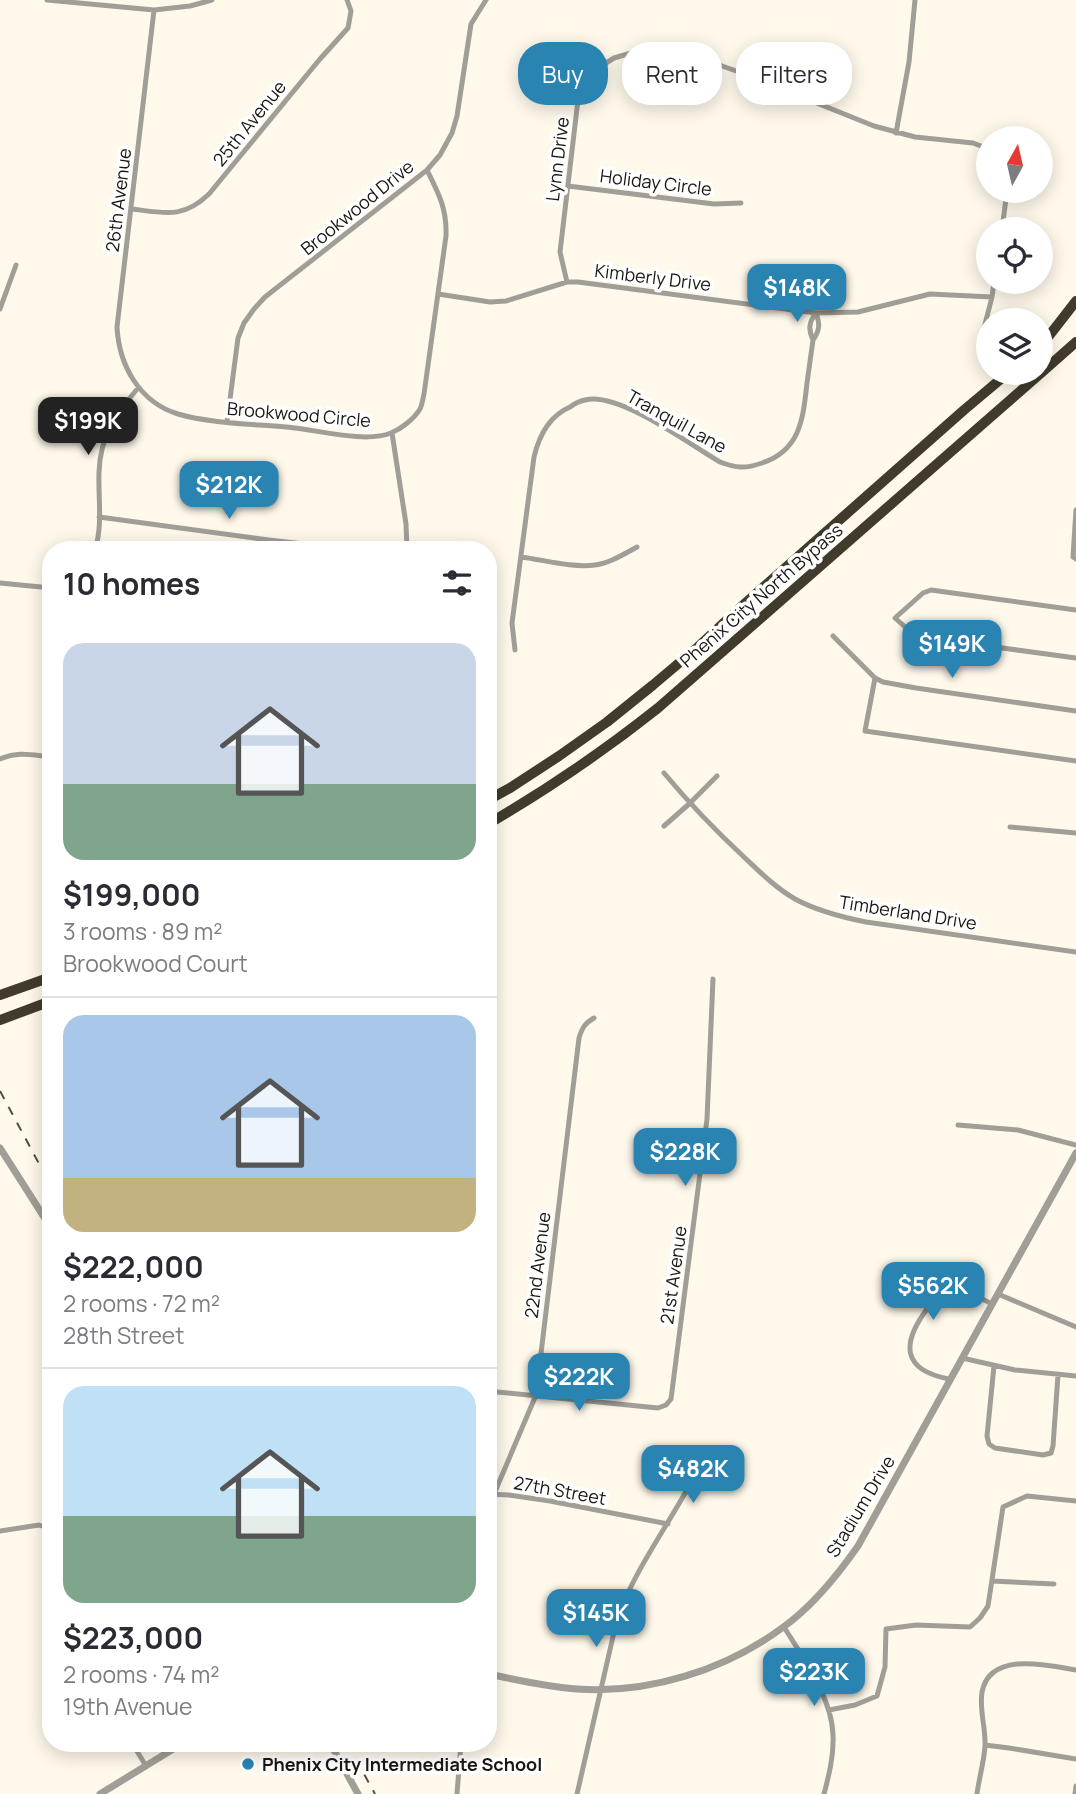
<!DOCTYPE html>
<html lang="en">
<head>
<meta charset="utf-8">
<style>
  body { margin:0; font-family:Manrope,sans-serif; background:#f7f7f7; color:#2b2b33; height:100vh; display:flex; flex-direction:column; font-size:26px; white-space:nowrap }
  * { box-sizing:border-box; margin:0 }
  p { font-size:23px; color:#7c7c81 }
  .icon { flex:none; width:38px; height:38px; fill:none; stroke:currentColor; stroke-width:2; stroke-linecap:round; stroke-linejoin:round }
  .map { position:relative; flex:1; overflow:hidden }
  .details { position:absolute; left:42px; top:541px; width:455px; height:1211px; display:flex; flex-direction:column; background:#fff; border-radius:28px; box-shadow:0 4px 18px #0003 }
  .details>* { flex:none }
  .banner { position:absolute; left:518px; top:42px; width:452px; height:63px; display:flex; gap:14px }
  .needle { width:46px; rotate:8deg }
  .buttons { position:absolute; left:976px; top:126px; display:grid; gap:14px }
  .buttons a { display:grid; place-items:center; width:77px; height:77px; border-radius:50%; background:#fff; box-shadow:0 4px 18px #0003; font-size:35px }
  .price { position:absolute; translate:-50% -60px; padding:0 16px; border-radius:14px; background:#2a84b2; color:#fff; font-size:23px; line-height:46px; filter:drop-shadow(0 2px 4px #0008) }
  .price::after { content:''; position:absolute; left:50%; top:42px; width:21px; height:16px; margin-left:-10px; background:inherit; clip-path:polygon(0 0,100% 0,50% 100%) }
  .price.current { background:#222; color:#fff }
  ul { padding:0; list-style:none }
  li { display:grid; align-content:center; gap:14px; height:371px; padding:0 21px }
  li+li { border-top:2px solid #e1e1e2 }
  li span { display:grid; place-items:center; height:217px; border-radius:21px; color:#555 }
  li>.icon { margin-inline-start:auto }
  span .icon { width:126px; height:126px; fill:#fffc; stroke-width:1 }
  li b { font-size:30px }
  h2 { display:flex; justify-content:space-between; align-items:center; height:84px; padding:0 21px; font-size:30px }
  .tag { padding:0 24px; border-radius:28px; background:#fff; box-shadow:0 4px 18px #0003; font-size:24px; line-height:63px }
  .tag.current { background:#2a84b2; color:#fff }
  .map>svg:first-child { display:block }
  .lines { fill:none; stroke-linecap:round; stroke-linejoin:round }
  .minor { stroke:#a19e97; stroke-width:5 }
  .tertiary { stroke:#a19e97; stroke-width:7 }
  .motorway { stroke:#413b2e; stroke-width:10 }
  .rail { stroke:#514e46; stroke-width:2; stroke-dasharray:9 9; stroke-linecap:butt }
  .poi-dot { fill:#2a84b2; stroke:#fff; stroke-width:2.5 }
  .labels { text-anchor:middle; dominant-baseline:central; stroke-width:7; stroke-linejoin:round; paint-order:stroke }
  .street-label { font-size:18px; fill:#1a1711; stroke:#fff }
  .poi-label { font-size:18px; font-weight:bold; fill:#1a1711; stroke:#fff; text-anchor:start }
</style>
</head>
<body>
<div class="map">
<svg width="1076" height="1794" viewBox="0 0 1076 1794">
  <rect width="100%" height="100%" fill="#fff9ec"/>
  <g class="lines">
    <path class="minor" d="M47 0 154 10 190 6 212 0
      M154 10 117 327C119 365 139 402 178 414 212 424 258 424 295 428 322 431 366 443 391 433 401 429 414 419 420 409 422 405 423 398 424 394L446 236C447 209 439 194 427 170
      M896 133 909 62 915 0
      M568 186 714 204 741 203
      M132 209C165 213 183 219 209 194L320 59 348 28 351 11 347 0
      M1002 229 1007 191
      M567 282 560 252 578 100 583 85 593 71 614 58 638 51 663 49 679 51 742 73 874 126 915 137 973 143 989 149
      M438 294 490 302 506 301 567 282H578L816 313 858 312 930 294 992 297
      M0 309 16 265
      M983 332 992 297 994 282
      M813 340C808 329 809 322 816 313
      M227 422 238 338 244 323 254 309 265 297 427 170 440 155 452 133 457 116 471 24 486 0
      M392 433 406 524 407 550
      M1076 510 1073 557 1076 559
      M99 517 269 540 355 550
      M95 550C103 525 98 497 99 472 100 436 116 414 138 388
      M521 557C545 560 571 568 595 565 610 563 624 554 637 547
      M0 583 51 588
      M1076 610 931 590 923 593 895 618 912 633 936 639 1076 658
      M833 636 875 678 883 682 916 688 1076 711
      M515 650 512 623 534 457C539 436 549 416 570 407 574 404 580 401 585 400 618 391 689 444 720 462 736 468 745 469 762 463 801 450 803 418 807 383 809 369 811 354 813 340 820 330 820 324 816 313
      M875 678 865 731 1076 761
      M0 759C19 751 31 755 51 757
      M664 773C689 803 716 831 745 858 761 873 776 888 795 899 817 911 841 917 866 922L1076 952
      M664 826 689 804 717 776
      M1010 827 1076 833
      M958 1125 1018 1130 1076 1145
      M998 1294 1076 1327
      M962 1358 1015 1370 1076 1376
      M994 1366 987 1436 989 1444 995 1448 1043 1455 1051 1453 1053 1446 1058 1375
      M949 1379C902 1370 901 1344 927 1309 933 1300 939 1291 951 1289 965 1288 980 1298 992 1304
      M488 1391 658 1408 666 1405 671 1399 707 1119 713 979
      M488 1494 509 1495 550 1501 668 1524
      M488 1513 494 1494 536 1395 579 1038C582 1028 585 1023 594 1018
      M0 1531 39 1525 51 1529
      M992 1581 1054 1584
      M48 1624H51
      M784 1627C803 1658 832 1698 833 1735 834 1755 829 1775 824 1794
      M829 1710 855 1705 877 1696 885 1667 886 1629 916 1625 970 1627 980 1618 988 1606 1003 1507 1027 1496 1076 1501
      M132 1743 146 1766
      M985 1745 1009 1748 1076 1759
      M457 1794 461 1743
      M577 1794 617 1619C634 1572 664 1531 688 1488L690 1477
      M977 1794C979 1778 984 1762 985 1746 986 1728 979 1710 982 1692 990 1651 1047 1665 1076 1670
      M1075 1794 1076 1786"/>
    <path class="tertiary" d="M0 1148 51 1228
      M488 1674C518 1680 547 1687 577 1689 649 1694 725 1670 782 1628 812 1607 837 1576 858 1546L1076 1153
      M330 1743 358 1794
      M100 1794 183 1743"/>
    <path class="motorway" d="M1045 341 1076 301
      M1041 373 1076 342
      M488 800 510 788 559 756 607 722 653 685 698 647 741 607 964 410 1008 373
      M488 824C548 789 604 751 658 708L1041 373
      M0 995 51 977
      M0 1020 51 1001"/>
    <path class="rail" d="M0 1091 51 1186
      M347 1743 375 1794"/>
  </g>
  <circle class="poi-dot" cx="248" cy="1764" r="7"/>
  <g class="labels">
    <g class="street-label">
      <text transform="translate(249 123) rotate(-51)">25th Avenue</text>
      <text transform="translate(557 159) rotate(-83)">Lynn Drive</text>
      <text transform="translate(656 182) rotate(7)">Holiday Circle</text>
      <text transform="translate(118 200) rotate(-83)">26th Avenue</text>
      <text transform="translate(357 207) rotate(-39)">Brookwood Drive</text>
      <text transform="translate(653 277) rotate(7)">Kimberly Drive</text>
      <text transform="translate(299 414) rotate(5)">Brookwood Circle</text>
      <text transform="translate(677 421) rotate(29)">Tranquil Lane</text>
      <text transform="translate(761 595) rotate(-41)">Phenix City North Bypass</text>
      <text transform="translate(908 912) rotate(9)">Timberland Drive</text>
      <text transform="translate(537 1265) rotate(-83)">22nd Avenue</text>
      <text transform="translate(673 1275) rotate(-82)">21st Avenue</text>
      <text transform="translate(560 1490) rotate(10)">27th Street</text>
      <text transform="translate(860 1506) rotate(-59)">Stadium Drive</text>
    </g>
    <g class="poi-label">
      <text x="262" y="1764">Phenix City Intermediate School</text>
    </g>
  </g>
</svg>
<div class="buttons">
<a><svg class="needle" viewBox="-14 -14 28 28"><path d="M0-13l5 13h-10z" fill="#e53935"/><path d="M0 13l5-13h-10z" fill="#7c7c81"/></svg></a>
<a><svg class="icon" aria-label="locate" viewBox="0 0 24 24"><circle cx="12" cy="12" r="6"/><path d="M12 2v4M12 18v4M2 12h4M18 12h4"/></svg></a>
<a><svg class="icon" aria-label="layers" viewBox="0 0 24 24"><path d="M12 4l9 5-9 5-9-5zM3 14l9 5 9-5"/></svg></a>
</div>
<b class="price" style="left:797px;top:324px">$148K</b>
<b class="price current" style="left:88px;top:457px">$199K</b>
<b class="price" style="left:229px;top:521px">$212K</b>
<b class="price" style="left:952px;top:680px">$149K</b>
<b class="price" style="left:685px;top:1188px">$228K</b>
<b class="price" style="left:933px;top:1322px">$562K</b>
<b class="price" style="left:579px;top:1413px">$222K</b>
<b class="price" style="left:693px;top:1505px">$482K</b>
<b class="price" style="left:596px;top:1649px">$145K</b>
<b class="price" style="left:814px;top:1708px">$223K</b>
<div class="banner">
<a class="tag current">Buy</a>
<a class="tag">Rent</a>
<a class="tag">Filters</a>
</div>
<section class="details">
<h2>10 homes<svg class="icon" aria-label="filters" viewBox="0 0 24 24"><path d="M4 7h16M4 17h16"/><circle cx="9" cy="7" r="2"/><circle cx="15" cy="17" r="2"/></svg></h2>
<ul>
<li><span style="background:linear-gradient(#c9d6e8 65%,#7fa58c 0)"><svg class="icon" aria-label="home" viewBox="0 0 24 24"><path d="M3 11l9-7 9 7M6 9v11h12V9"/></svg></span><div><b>$199,000</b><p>3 rooms · 89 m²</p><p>Brookwood Court</p></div></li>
<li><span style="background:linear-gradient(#a9c7e8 75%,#c2b280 0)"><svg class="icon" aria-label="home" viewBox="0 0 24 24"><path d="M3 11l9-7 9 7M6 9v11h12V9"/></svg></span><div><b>$222,000</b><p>2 rooms · 72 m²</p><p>28th Street</p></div></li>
<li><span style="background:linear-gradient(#bfe0f5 60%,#7fa58c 0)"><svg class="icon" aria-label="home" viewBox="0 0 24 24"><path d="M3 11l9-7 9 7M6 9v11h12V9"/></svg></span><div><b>$223,000</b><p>2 rooms · 74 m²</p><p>19th Avenue</p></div></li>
</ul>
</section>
</div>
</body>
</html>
